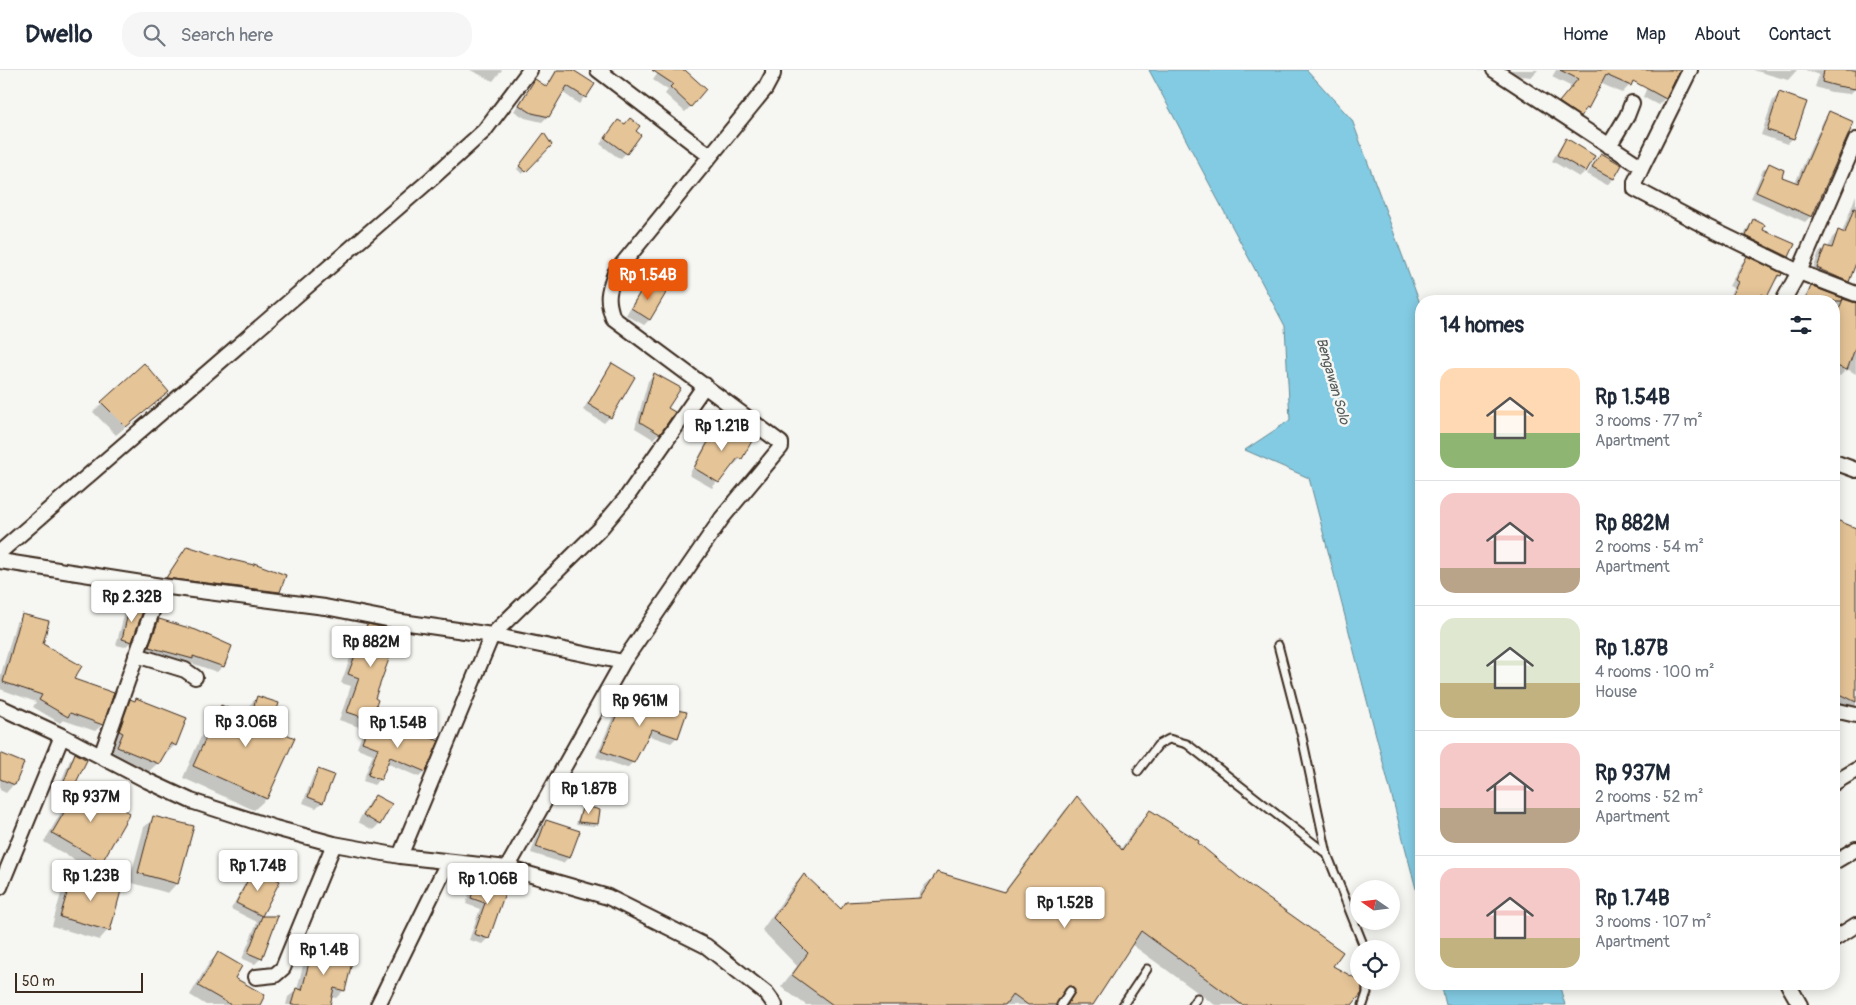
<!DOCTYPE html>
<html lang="en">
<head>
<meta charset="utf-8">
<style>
  body { margin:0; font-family:Pangolin,sans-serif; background:#f6f6f7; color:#1f2937; height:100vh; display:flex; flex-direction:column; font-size:19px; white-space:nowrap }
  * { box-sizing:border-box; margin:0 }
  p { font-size:16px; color:#747a83 }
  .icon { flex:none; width:28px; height:28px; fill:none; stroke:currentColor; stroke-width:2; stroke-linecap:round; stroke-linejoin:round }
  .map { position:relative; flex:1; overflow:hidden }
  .details { position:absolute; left:1415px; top:225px; width:425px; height:695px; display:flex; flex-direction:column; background:#fff; border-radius:20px; box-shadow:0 2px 12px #0003 }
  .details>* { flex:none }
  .needle { width:32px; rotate:284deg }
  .buttons { position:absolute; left:1350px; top:810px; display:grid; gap:10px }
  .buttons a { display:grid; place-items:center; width:50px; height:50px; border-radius:50%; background:#fff; box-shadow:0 2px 12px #0003; font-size:25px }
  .scale { position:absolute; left:15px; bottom:12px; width:128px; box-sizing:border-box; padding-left:5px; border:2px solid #3b2a1e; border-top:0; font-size:14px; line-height:18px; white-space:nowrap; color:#3b2a1e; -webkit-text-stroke:4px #f6f6f2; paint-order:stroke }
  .price { position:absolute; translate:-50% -42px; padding:0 11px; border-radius:5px; background:#fff; color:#222; font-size:16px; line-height:32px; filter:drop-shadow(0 1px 2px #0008) }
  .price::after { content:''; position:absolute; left:50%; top:30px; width:15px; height:11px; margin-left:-8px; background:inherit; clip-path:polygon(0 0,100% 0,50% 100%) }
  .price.current { background:#ea580c; color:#fff }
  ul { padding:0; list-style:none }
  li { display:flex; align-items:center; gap:15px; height:125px; padding:0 25px }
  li+li { border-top:1px solid #e0e1e3 }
  li span { display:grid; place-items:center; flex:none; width:140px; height:100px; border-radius:15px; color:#555 }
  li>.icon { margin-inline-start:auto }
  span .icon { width:60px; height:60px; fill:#fffc; stroke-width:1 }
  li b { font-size:21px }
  h2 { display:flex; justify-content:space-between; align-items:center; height:60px; padding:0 25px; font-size:21px }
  header { display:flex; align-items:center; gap:30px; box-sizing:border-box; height:70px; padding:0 25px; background:#fff; border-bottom:1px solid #e0e1e3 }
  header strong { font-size:24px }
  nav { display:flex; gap:28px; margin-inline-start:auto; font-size:18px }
  .search { width:350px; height:45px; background:#f6f6f7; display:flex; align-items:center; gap:12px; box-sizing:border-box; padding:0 18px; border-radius:20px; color:#747a83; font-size:19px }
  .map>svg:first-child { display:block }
  .water { fill:#83cbe3; stroke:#668b94 }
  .shadow { fill:#0003 }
  .building { fill:#e5c497; stroke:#3b2a1e }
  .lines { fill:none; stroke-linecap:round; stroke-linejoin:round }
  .lane-casing { stroke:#3b2a1e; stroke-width:11 }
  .street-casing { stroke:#3b2a1e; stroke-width:18 }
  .lane { stroke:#f6f6f2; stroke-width:7 }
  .street { stroke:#f6f6f2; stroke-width:14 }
  .labels { text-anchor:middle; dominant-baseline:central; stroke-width:5; stroke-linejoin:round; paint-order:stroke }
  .water-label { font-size:14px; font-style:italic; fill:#515a59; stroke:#f6f6f2 }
</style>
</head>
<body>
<header>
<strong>Dwello</strong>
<div class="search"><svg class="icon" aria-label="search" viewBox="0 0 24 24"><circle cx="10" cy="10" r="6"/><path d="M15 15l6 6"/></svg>Search here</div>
<nav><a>Home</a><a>Map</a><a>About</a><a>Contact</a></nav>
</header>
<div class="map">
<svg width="1856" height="935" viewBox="0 0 1856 935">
  <rect width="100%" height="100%" fill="#f6f6f2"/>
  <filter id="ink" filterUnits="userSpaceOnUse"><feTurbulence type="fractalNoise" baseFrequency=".02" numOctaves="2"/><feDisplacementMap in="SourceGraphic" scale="10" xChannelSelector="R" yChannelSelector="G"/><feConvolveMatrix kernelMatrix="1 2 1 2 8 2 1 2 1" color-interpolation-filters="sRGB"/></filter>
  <g filter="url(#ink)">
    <path class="water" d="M1149 0H1307L1352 50 1421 236V838L1309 408 1245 380 1290 350 1285 256Z
      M1441 914H1559L1565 935H1446Z"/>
    <path class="shadow" d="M470 0H502L493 11Z
      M556 0H571L594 14 579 34 562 22 548 46 542 52 525 48 514 41 530 16 536 10 546 17Z
      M660 0H686L685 2 691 36 685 42 665 24 668 20 653 10Z
      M1478 0H1538L1531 7 1494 3 1492 5 1485 1Z
      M1556 0H1626L1630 15 1622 23 1600 13 1587 39 1573 53 1553 40 1572 17 1552 7Z
      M1654 0H1679L1665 28 1658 35 1643 27Z
      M1753 0H1797L1788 10Z
      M1805 0H1856V18L1850 24 1831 22 1815 17 1819 5Z
      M1779 24 1793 68 1787 74 1761 65 1773 30Z
      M1830 43 1811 146 1805 152 1751 128 1763 100 1769 95 1780 108 1795 113 1824 49Z
      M619 51 634 62 626 83 620 89 600 74Z
      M541 67 550 74 522 104 517 99Z
      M1567 70 1594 86 1585 102 1579 107 1552 91 1561 76Z
      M1601 85 1620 96 1613 109 1607 115 1587 104 1595 91Z
      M1856 125V190L1848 211 1842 217 1811 204 1819 183 1825 177 1828 178 1832 168 1838 162 1842 163Z
      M1754 151 1761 161 1793 175 1788 187 1782 193 1741 172 1748 157Z
      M1747 188 1780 206 1774 212 1764 231H1727L1733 218 1729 216 1741 194Z
      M647 213 650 249 644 255 626 245 641 219Z
      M1812 218 1856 233V304L1847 299 1840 306 1834 303V231H1801Z
      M613 295 610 347 604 353 583 340 607 301Z
      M654 305 667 338 659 363 653 369 635 358 648 311Z
      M167 322 116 365 93 342 102 333Z
      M720 353 741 388 735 394 732 393 712 418 689 405 714 359Z
      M1834 450 1856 460V641L1834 632Z
      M187 478 279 522 273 528 162 513 181 484Z
      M130 536 131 572 125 577 116 575 125 542Z
      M23 545 41 575 73 610 112 624 102 655 95 661 63 650 60 653 33 637 36 632 0 619V608L16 552Z
      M159 550 223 596 217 602 188 592 186 595 144 582 153 556Z
      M367 555 373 629 376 630 368 651 415 669 420 664 425 701 419 707 386 693 380 709 374 715 363 711 373 684 357 678 366 653 362 658 339 650 351 616 341 613 359 564Z
      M626 624 659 641 677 667 671 673 647 665 633 692 627 698 596 687 620 630Z
      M257 627 269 658 293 669 266 729 254 740 183 708 209 648 221 637 243 647 246 639Z
      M131 630 175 675 166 684 163 683 158 693 148 702 109 686 115 672 111 670 122 640Z
      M0 685 14 714 6 723 0 720Z
      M75 685 66 730 60 736 52 733 70 690Z
      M319 700 322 732 316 738 303 733 313 706Z
      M80 716 101 791 92 800 44 772 71 725Z
      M375 726 390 735 379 754 373 760 358 752 369 732Z
      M1077 728 1120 780 1138 754 1150 742 1196 774 1360 922 1353 935H1215L1131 874 1092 935H1063V930L1059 927 1054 935H806L781 917 797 896 762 860 792 817 804 805 840 840 846 833 916 830 925 815 937 804 1003 823 1065 740Z
      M584 737 597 753 594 756 576 754 581 739Z
      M154 748 177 813 168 823 129 812 144 757Z
      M546 752 569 787 563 793 531 783 540 757Z
      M255 800 278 812 260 847 276 848 261 888 255 894 242 889 257 852 231 839 249 806Z
      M73 804 108 860 99 870 52 856 64 813Z
      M478 809 505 818 488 868 482 874 469 870 480 839 466 834 472 814Z
      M314 875 344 920 336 928 331 927 328 935H286L288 927 297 920 306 883Z
      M218 884 234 909 258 935H206L190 925 209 893Z"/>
    <path class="building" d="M557 0H573L595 14 586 28 567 16 549 47 532 43 519 35 535 9 547 17Z
      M652 0H685L706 19 691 37 670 17 673 14Z
      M1560 0H1680L1666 29 1633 11 1631 16 1606 5 1588 39 1586 38 1581 47 1559 32 1578 9Z
      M1824 0H1856V19L1837 16 1822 12Z
      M1779 22 1807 32 1794 69 1767 60Z
      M1829 41 1854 52 1812 147 1756 122 1769 93 1784 100 1782 107 1798 113Z
      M630 48 640 56 636 61 641 65 627 84 605 68 618 50 625 54Z
      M544 63 552 75 526 102 519 96Z
      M1566 68 1595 86 1586 102 1557 85Z
      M1601 83 1622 95 1614 109 1592 97Z
      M1854 138 1856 139V193L1849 212 1817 198 1825 176 1832 178 1838 160 1845 163Z
      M1753 149 1765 155 1763 160 1795 174 1789 187 1746 166Z
      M1747 186 1782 203 1781 206 1778 205 1767 227 1762 224 1758 231H1729L1738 212 1735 210Z
      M646 212 666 223 650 250 631 238Z
      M1811 216 1843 228 1842 231H1805Z
      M1843 229 1856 233V276L1847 300 1834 295V252Z
      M144 293 169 322 126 357 101 332Z
      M612 293 635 307 611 348 588 334Z
      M654 303 681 318 668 338 675 342 660 364 640 352Z
      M719 352 753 369 742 389 738 388 719 413 694 398Z
      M1834 449 1856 458V632L1834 621Z
      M187 476 228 489 254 495V493L286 505 280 522 166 508Z
      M130 535 144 538 132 572 122 569Z
      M22 544 49 551 43 574 82 596 74 609 114 623 103 655 70 643 68 647 39 630 42 625 3 612Z
      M159 549 196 560 232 576 224 597 193 586V589L149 577Z
      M367 554 399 561 375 628 378 630 371 650 347 642 359 608 348 604Z
      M626 623 659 640 661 637 687 642 678 668 652 659 634 693 601 681Z
      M257 626 279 633 271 658 295 668 267 729 193 696 221 635 250 648Z
      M136 628 187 648 176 676 171 673 159 694 117 677 123 663 119 661 130 629 135 631Z
      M370 651 417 668 419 663 439 671 426 702 390 687 381 710 368 705 378 678 362 672Z
      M0 683 24 693 15 715 0 709Z
      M75 683 87 690 67 731 58 727Z
      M318 699 334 705 323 733 308 727Z
      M80 715 130 743 102 792 52 763Z
      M375 725 392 734 380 755 363 745Z
      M1077 726 1122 780 1150 740 1199 771 1198 773 1245 812 1343 882 1333 896 1362 912V923L1352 935H1242L1141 861 1093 935H1067L1075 922 1073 917 1070 916 1066 918 1056 935H1028L1013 924 1005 935H833L792 905 808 883 773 848 804 804 841 839 846 832 920 828 937 802 1005 822Z
      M583 735 600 740 598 754 578 752Z
      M153 746 194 756 178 814 138 803Z
      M546 750 580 761 570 788 536 777Z
      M254 798 280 811 262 846 236 833Z
      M73 803 122 817 110 861 60 847Z
      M478 807 507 817 489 869 474 864 485 833 471 828Z
      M262 846H278L262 889 248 883Z
      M314 873 354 884 345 921 334 918 330 935H291L296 918 302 920Z
      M218 882 242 896 235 908 265 925 260 935H231L198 916Z"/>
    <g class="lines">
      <defs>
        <path id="lane" d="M1278 575 1302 667 1327 784 1365 879
          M1138 701 1158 675 1169 669 1187 674 1327 784
          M1061 935 1070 921
          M1123 935 1147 899
          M1192 935 1197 928
          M1363 935 1367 923V911"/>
        <path id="street" d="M598 0 710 86
          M1494 0 1642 97
          M1690 0 1642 97 1635 112V119L1707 157 1799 202 1856 224
          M1609 76 1627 46 1632 33
          M1783 231 1799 202 1856 70
          M1834 392 1856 400
          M0 482 431 109 484 61 530 0
          M0 491 161 516 325 537 402 552 492 565 623 592
          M136 585 185 600 195 607
          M0 637 62 666 148 711 191 731 275 758 334 774 400 786 507 798 608 827 706 876 767 924 775 935
          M1834 640 1856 645
          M101 686 161 516
          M1834 713 1856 700
          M400 786 492 565 600 459 626 428 705 315
          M1834 792 1856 779
          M507 798 623 592 722 448 781 377V373L613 248C606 229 608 222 615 203L765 19 773 4V0
          M0 817 62 666
          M1834 869 1856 855
          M256 907 275 905 283 898 334 774
          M1788 914 1800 935
          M378 935 448 792"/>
      </defs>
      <use href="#lane" class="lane-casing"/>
      <use href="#street" class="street-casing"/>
      <use href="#lane" class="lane"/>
      <use href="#street" class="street"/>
    </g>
  </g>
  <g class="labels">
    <g class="water-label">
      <text transform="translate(1333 311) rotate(74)">Bengawan Solo</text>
    </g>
  </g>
</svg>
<div class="buttons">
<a><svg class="needle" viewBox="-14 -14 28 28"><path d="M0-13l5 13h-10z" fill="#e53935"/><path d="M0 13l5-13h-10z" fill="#747a83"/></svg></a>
<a><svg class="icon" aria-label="locate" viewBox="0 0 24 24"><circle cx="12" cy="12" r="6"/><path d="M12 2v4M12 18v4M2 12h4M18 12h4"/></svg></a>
</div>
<div class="scale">50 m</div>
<b class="price current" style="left:648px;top:231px">Rp 1.54B</b>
<b class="price" style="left:722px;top:382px">Rp 1.21B</b>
<b class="price" style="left:132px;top:553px">Rp 2.32B</b>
<b class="price" style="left:371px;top:598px">Rp 882M</b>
<b class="price" style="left:640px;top:657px">Rp 961M</b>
<b class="price" style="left:246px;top:678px">Rp 3.06B</b>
<b class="price" style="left:398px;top:679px">Rp 1.54B</b>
<b class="price" style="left:589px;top:745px">Rp 1.87B</b>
<b class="price" style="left:91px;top:753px">Rp 937M</b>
<b class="price" style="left:258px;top:822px">Rp 1.74B</b>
<b class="price" style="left:91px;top:832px">Rp 1.23B</b>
<b class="price" style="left:488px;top:835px">Rp 1.06B</b>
<b class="price" style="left:1065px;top:859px">Rp 1.52B</b>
<b class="price" style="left:324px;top:906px">Rp 1.4B</b>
<section class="details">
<h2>14 homes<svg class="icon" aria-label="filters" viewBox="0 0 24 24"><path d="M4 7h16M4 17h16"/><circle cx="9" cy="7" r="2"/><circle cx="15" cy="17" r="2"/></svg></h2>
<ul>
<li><span style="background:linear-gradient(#ffd9b3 65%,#8fb573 0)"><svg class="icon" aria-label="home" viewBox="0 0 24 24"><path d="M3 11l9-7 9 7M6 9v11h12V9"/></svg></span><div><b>Rp 1.54B</b><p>3 rooms · 77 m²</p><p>Apartment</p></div></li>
<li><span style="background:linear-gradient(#f6c9c9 75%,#b9a48a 0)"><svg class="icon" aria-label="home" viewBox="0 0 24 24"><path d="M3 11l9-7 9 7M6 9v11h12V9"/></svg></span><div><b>Rp 882M</b><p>2 rooms · 54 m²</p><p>Apartment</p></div></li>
<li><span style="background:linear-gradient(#dfe7d0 65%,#c2b280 0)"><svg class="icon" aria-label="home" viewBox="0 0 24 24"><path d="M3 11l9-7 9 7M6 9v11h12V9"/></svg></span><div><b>Rp 1.87B</b><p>4 rooms · 100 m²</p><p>House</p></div></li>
<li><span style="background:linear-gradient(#f6c9c9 65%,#b9a48a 0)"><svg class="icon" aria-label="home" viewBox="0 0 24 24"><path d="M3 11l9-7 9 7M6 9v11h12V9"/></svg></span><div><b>Rp 937M</b><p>2 rooms · 52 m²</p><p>Apartment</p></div></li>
<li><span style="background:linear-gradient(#f6c9c9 70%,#c2b280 0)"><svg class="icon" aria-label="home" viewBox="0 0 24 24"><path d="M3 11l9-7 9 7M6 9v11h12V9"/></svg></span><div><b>Rp 1.74B</b><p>3 rooms · 107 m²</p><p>Apartment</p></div></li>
</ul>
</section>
</div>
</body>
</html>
